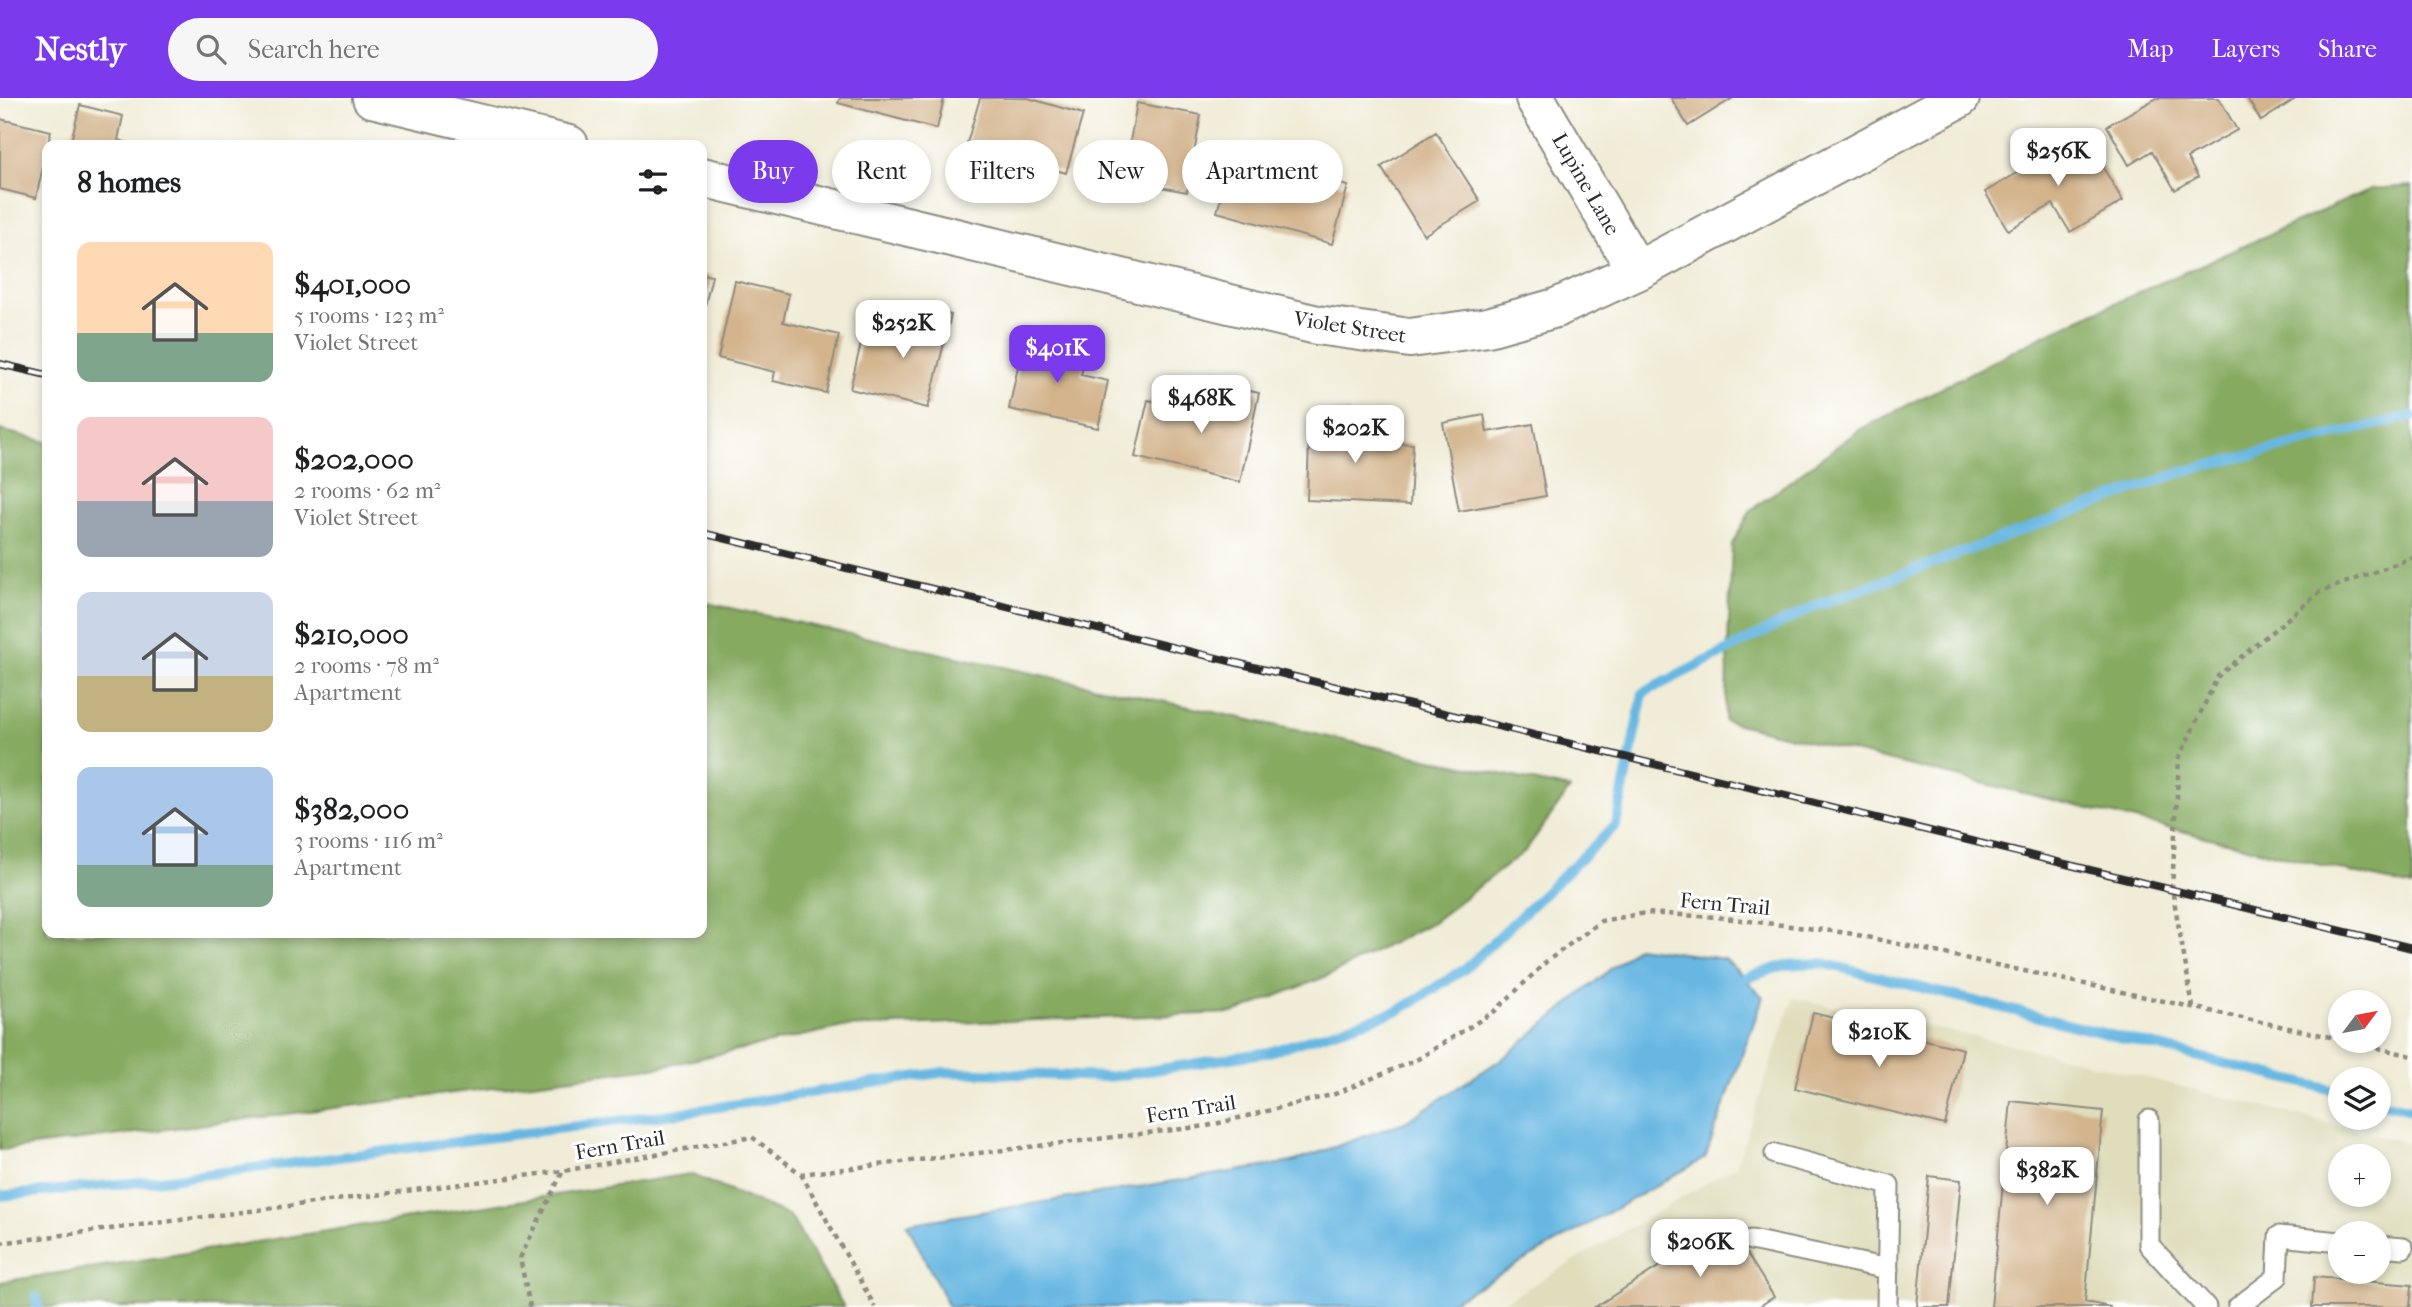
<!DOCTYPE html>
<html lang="en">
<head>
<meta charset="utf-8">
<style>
  body { margin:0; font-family:"IM FELL French Canon",serif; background:#f6f6f6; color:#202124; height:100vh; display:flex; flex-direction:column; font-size:26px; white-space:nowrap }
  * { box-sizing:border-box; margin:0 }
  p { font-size:23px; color:#757577 }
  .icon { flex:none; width:38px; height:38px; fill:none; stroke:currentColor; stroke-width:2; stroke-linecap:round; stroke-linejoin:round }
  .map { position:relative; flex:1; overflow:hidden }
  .drawer { position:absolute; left:42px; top:42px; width:665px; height:798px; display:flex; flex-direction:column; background:#fff; border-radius:14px; box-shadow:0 4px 10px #0003 }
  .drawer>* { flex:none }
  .banner { position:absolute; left:728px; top:42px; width:665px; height:63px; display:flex; gap:14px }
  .needle { width:46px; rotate:58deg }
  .controls { position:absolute; left:2328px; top:892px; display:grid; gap:14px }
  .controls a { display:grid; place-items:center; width:63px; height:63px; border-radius:50%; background:#fff; box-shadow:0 4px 10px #0003; font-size:35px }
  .price { position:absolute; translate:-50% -60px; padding:0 16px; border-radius:14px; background:#fff; color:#222; font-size:23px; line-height:46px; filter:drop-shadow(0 2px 4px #0008) }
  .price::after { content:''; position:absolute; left:50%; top:42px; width:21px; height:16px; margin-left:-10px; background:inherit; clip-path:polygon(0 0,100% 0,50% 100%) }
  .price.selected { background:#7c3aed; color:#fff }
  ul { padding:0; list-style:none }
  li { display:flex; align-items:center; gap:21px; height:175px; padding:0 35px }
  li span { display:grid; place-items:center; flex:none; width:196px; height:140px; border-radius:14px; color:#555 }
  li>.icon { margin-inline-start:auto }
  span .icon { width:84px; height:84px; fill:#fffc; stroke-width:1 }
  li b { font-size:30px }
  h2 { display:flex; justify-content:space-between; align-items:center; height:84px; padding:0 35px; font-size:30px }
  .pill { padding:0 24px; border-radius:32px; background:#fff; box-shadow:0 4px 10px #0003; font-size:24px; line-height:63px }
  .pill.selected { background:#7c3aed; color:#fff }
  header { display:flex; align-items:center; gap:42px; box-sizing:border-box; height:98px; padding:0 35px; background:#7c3aed; color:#fff }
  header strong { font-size:33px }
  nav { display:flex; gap:38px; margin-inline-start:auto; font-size:24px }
  .search { width:490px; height:63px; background:#f6f6f6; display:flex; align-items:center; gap:18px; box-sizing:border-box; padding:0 24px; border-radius:38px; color:#757577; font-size:26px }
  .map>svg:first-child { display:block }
  .built { fill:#dfddbb; fill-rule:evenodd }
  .forest { fill:#85aa60; stroke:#586a46; stroke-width:2 }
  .water { fill:#68b7e2; stroke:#4a7186; stroke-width:2 }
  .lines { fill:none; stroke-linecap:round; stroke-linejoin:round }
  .stream { stroke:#68b7e2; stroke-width:10 }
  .building { fill:#d3b48c }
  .service-casing { stroke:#8e8c81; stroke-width:23 }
  .minor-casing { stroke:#8e8c81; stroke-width:42 }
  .path { stroke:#8e8c81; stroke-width:4.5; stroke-dasharray:5 5; stroke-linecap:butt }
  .service { stroke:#fff; stroke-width:19 }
  .minor { stroke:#fff; stroke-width:38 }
  .rail-casing { stroke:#2b2b2b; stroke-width:8 }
  .rail { stroke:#fff; stroke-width:5; stroke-dasharray:16; stroke-linecap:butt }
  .labels { text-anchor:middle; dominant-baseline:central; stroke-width:6; stroke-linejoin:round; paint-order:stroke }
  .street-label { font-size:21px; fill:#2b2b2b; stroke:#fff }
</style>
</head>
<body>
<header>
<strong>Nestly</strong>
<div class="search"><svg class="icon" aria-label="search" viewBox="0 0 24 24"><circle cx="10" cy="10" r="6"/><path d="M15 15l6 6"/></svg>Search here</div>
<nav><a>Map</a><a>Layers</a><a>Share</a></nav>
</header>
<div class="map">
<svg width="2412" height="1209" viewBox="0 0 2412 1209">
  <rect width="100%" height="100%" fill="#fff"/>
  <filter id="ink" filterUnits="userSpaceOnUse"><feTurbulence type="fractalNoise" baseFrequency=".0143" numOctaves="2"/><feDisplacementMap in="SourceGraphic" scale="14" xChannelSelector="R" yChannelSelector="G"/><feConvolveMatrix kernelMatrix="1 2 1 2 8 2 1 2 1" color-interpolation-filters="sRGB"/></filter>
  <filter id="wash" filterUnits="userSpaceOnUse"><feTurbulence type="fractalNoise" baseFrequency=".00686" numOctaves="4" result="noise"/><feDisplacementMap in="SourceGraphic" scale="28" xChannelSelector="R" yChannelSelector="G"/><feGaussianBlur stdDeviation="1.57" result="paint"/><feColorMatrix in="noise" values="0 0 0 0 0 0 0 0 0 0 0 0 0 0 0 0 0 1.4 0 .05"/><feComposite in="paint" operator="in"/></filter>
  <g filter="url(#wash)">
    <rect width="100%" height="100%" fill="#f0ecd7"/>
    <path class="built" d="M1793 900 2027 950 2412 1046V1209H1495L1736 1068ZM2340 1059H2378V1097H2340ZM2340 1136H2378V1174H2340Z"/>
    <path class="forest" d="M2412 88V789L1725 623 1732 446 1751 412 1859 332 2046 236 2371 91Z
      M0 332 47 344V835H702V504L1570 691 1525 753 1433 824 1332 876 1234 915 843 929 660 969 0 1052Z
      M690 1076 790 1118 844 1209H0V1184Z"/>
    <path class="water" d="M1637 849 1725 861 1763 899 1705 1060 1442 1209H949L907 1126 1292 1064 1405 1024 1506 958Z"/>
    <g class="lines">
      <path class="stream" d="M1731 885 1786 867 1822 865 2340 994
        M2378 1004 2412 1012
        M0 1098 162 1082 679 1015 945 974 1109 979 1269 954 1400 912 1466 870 1616 727 1643 595 1815 508 2185 373 2412 318
        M36 1199 38 1209"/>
    </g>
    <g id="blocks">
      <path class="building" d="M840 0H944L937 31 838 5Z
        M980 0H1028L1083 16 1066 75 967 45Z
        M1671 0H1733L1688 28Z
        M2157 0H2219L2237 32 2187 60 2198 79 2175 92 2152 53 2129 67 2107 28Z
        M2247 0H2297L2261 23Z
        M1137 5 1201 17 1187 94 1123 82Z
        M80 7 123 18 118 42 136 47H70Z
        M0 21 51 33 36 100 0 91Z
        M1436 34 1480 103 1424 137 1381 69Z
        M2083 36 2123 103 2070 134 2053 106 2008 132 1985 94Z
        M1295 53 1328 63 1323 82 1348 88 1332 146 1217 114 1233 55 1290 72Z
        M702 176 712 178 703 216H702Z
        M735 183 789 196 783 224 839 237 826 295 773 283 775 274 718 260Z
        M912 209 951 217 928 310 850 291 864 233 904 243Z
        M1024 240 1087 253 1081 277 1108 283 1098 330 1009 311Z
        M1223 287 1259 295 1240 384 1135 359 1148 302 1216 317Z
        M1310 313 1349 314 1348 343 1413 346 1410 407 1307 402Z
        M1484 317 1487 334 1533 326 1546 398 1459 413 1443 325Z
        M1813 915 1963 951 1945 1027 1795 990Z
        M2011 1003 2103 1013 2085 1204 2111 1209H1991Z
        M1929 1078 1961 1082 1949 1209H1917Z
        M1728 1125 1774 1199 1758 1209H1595Z
        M2314 1179 2412 1187 2410 1209H2312Z"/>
    </g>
  </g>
  <g filter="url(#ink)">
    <use href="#blocks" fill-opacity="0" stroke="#8e8c81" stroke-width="2"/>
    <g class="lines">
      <defs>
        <path id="service" d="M2149 1022V1147L2206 1209
          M1775 1056 1889 1087 1887 1209
          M1751 1142 1888 1171
          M2378 1148 2403 1150
          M2238 1209 2277 1179 2279 1138 2340 1144"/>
        <path id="minor" d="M372 0 569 47
          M1535 0 1637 173
          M702 79 1317 227 1410 240 1488 229 1556 210 1637 173 1960 0"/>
      </defs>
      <use href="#service" class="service-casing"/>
      <use href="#minor" class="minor-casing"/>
      <path class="path" d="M2193 909 2172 791 2179 660 2218 578 2320 494 2412 460
        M2348 943 2412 958
        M801 1076 875 1209
        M0 1145 563 1073 752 1039 801 1076 1207 1028 1335 996 1418 961 1495 913 1546 864 1601 823 1646 815 1716 819 1848 835 2340 941
        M530 1209 520 1160 563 1073"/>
      <use href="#service" class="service"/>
      <use href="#minor" class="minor"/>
      <defs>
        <path id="rail" d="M0 266 47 277
          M702 435 2412 850"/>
      </defs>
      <use href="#rail" class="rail-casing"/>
      <use href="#rail" class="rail"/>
    </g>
  </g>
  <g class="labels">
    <g class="street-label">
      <text transform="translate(1586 86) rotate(60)">Lupine Lane</text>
      <text transform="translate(1350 229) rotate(9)">Violet Street</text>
      <text transform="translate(1725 806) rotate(5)">Fern Trail</text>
      <text transform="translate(1191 1011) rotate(-9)">Fern Trail</text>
      <text transform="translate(620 1047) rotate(-10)">Fern Trail</text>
    </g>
  </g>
</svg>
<div class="controls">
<a><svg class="needle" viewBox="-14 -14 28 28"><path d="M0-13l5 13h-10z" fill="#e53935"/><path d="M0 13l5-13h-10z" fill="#757577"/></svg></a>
<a><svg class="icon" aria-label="layers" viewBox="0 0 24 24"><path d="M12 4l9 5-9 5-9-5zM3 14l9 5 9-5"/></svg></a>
<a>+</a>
<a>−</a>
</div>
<b class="price" style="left:2058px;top:90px">$256K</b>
<b class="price" style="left:903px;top:262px">$252K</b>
<b class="price selected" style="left:1057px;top:287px">$401K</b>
<b class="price" style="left:1201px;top:337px">$468K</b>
<b class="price" style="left:1355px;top:367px">$202K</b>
<b class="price" style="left:1879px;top:971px">$210K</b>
<b class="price" style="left:2047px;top:1109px">$382K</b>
<b class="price" style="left:1700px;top:1181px">$206K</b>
<div class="banner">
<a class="pill selected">Buy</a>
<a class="pill">Rent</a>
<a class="pill">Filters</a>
<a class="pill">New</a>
<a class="pill">Apartment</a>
</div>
<section class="drawer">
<h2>8 homes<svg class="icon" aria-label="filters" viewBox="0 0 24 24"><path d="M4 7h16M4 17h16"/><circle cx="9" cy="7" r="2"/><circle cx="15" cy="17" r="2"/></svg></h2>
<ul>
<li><span style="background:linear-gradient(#ffd9b3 65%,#7fa58c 0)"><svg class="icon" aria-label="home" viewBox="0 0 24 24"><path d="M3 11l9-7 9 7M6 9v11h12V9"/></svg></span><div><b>$401,000</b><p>5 rooms · 123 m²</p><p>Violet Street</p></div></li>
<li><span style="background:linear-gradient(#f6c9c9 60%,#9aa5b1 0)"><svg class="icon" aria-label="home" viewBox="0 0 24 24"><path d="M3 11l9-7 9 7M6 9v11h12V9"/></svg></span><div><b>$202,000</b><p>2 rooms · 62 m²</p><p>Violet Street</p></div></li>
<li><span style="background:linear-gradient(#c9d6e8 60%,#c2b280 0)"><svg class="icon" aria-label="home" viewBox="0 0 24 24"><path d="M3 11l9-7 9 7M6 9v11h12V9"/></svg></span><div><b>$210,000</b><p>2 rooms · 78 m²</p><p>Apartment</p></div></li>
<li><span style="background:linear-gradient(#a9c7e8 70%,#7fa58c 0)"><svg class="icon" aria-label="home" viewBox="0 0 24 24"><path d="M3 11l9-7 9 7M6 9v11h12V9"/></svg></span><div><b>$382,000</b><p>3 rooms · 116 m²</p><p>Apartment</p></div></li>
</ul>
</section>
</div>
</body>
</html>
